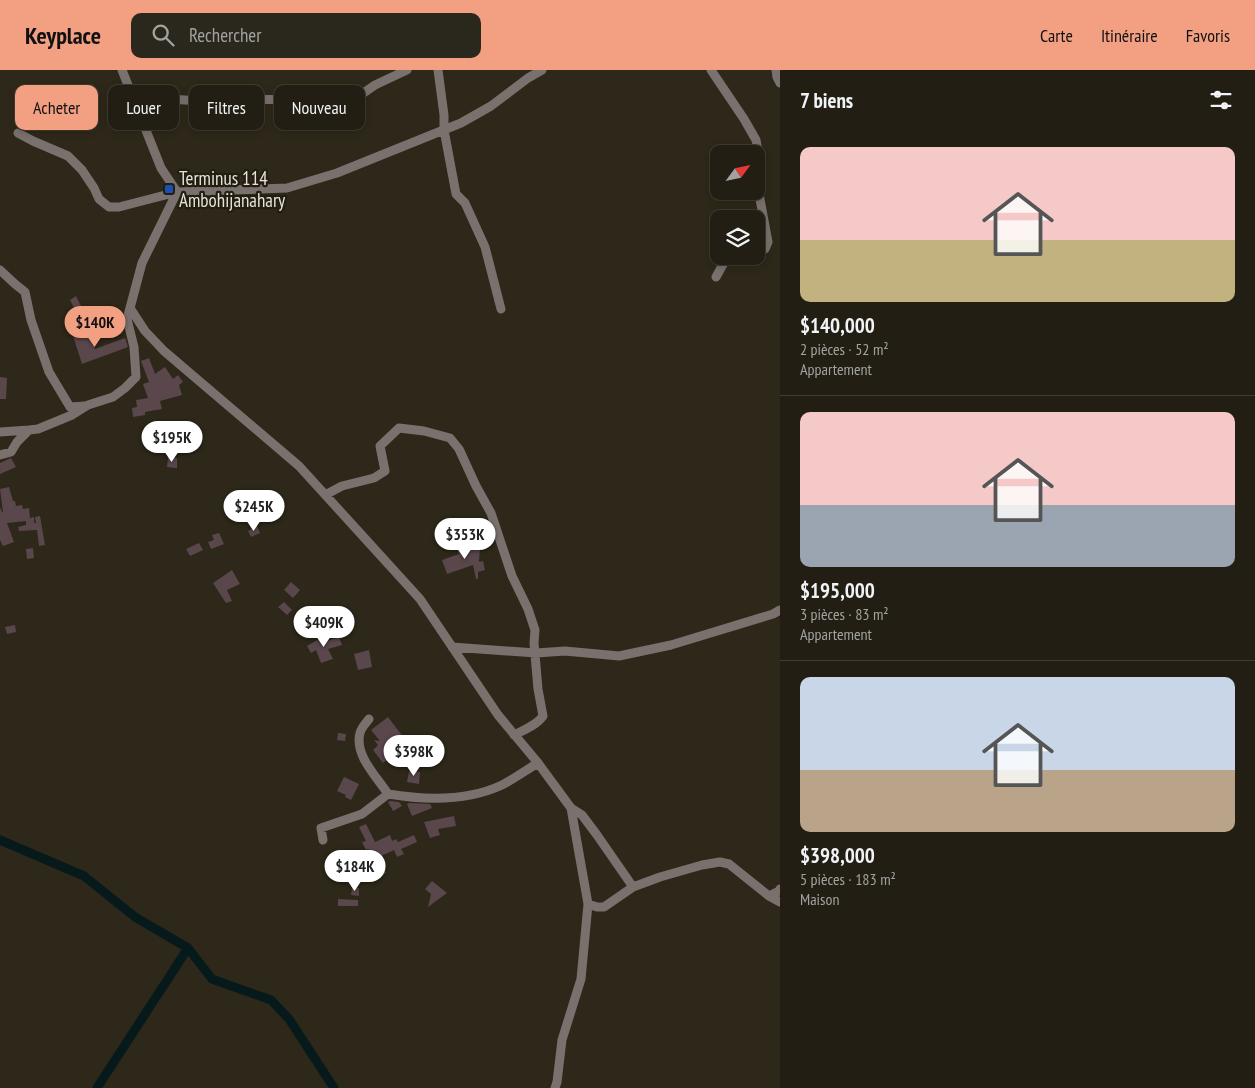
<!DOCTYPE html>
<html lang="fr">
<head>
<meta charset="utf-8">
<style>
  body { margin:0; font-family:"PT Sans Narrow",sans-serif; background:#2a271c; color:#f1f3f6; height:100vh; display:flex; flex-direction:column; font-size:19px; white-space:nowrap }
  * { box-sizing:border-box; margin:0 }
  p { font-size:16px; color:#a2a2a0 }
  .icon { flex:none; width:28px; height:28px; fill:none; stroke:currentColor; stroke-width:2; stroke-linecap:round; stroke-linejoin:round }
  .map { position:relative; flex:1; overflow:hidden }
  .side { display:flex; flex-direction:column; background:#221e13; width:475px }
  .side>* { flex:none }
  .banner { position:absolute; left:15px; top:15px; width:475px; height:45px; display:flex; gap:10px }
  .needle { width:32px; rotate:57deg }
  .controls { position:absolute; left:710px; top:75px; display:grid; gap:10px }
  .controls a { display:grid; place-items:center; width:55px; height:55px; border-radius:10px; background:#221e13; box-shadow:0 2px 8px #0003,0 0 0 1px #3f3c33; font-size:25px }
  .price { position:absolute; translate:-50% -42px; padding:0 11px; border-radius:18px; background:#fff; color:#222; font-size:16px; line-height:32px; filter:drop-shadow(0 1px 2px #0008) }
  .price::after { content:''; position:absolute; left:50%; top:30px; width:15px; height:11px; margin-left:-8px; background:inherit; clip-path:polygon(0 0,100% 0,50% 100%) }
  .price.selected { background:#f39f82; color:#111 }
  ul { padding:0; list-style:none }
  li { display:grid; align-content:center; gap:10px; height:265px; padding:0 20px }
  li+li { border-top:1px solid #3f3c33 }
  li span { display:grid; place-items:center; height:155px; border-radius:10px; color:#555 }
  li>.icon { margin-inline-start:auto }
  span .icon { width:90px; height:90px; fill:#fffc; stroke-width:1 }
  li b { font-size:21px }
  h2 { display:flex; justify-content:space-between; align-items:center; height:60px; padding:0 20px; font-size:21px }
  .pill { padding:0 18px; border-radius:10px; background:#221e13; box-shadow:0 2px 8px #0003,0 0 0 1px #3f3c33; font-size:18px; line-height:45px }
  .pill.selected { background:#f39f82; color:#111 }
  header { display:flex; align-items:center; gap:30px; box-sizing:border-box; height:70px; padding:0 25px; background:#f39f82; color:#111 }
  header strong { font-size:24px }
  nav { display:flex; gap:28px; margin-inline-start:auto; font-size:18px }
  .search { width:350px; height:45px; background:#2a271c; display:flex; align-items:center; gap:12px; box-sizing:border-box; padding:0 18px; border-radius:10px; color:#a2a2a0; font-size:19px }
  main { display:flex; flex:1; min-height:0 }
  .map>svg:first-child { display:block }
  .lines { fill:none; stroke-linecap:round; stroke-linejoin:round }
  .canal { stroke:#071a1b; stroke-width:9 }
  .building { fill:#59474c }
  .street { stroke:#7a716f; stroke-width:9 }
  .transit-dot { fill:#1a4fb4; stroke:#231e10; stroke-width:2 }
  .labels { text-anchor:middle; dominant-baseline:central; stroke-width:4.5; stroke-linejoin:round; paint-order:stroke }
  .poi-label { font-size:19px; fill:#e5e2d9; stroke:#231e10; text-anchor:start }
</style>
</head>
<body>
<header>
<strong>Keyplace</strong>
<div class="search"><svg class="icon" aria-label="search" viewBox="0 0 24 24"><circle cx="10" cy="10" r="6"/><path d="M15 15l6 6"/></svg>Rechercher</div>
<nav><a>Carte</a><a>Itinéraire</a><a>Favoris</a></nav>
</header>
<main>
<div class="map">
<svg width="780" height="1018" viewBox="0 0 780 1018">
  <rect width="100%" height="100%" fill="#2d2819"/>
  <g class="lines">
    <path class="canal" d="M0 770 84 806 135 847 188 878 212 909 271 930 289 949 334 1018
      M97 1018 188 878"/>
  </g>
  <path class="building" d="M76 226 82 238 76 242 70 230Z
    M89 261 95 279 125 268 128 277 82 294 73 266Z
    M149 288 155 304 165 297 173 309 178 305 183 312 179 315 182 325 160 331 162 339 145 342V345L133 347 132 338 137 337 136 330 148 328 143 314 149 312 141 291Z
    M0 307 7 308 6 329H0Z
    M11 388 16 397 0 404V393Z
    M168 388H177V398L167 397Z
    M9 417 13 431H15L16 436 22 435 23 439 29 438 30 448 34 447V453H36L35 447 40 446 45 475 39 476 37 460 19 461 18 457 26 455V451L7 453 14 472 3 476 0 470V437L2 442H3L0 419Z
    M265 434 269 441 262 446 258 439Z
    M257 456 260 463 251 467 248 461Z
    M219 463 224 474 211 479 208 472 214 470 212 465Z
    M199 473 203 480 190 486 186 479Z
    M463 475 480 476 479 492 483 491 485 500 478 502V509H476L473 495 447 504 442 490 459 484 456 478Z
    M33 478 34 488 27 489 26 479Z
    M232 500 240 514 227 520 232 531 226 533 213 513Z
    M291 512 300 520 293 528 284 520Z
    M284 532 292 540 287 545 278 537Z
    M15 555 16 562 7 564 5 557Z
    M339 567 342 575 328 579 333 589 321 593 316 580 311 583 307 576 321 568 324 572Z
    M369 580 372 597 358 600 354 584Z
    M388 647 404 668 396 673 402 681 394 686V685L383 693 373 680 378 675 374 670 380 671 371 660Z
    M338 663 346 664 345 671 337 670Z
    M409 701 420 702 419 714 407 712Z
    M344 707 359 714 351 730 345 727 346 725 337 721Z
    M390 731 399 732 402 736 393 741 388 732Z
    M409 733 430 734 432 738 412 746 407 734Z
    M454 746 456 756 438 759 440 765 430 768 424 752Z
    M366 754 375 772 390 765 392 771 396 769 398 772 414 765 417 772 401 779 404 784 397 787 394 780 381 786 383 791 381 792 386 803 379 807 376 801 365 804 363 797 375 794 368 779 366 780 362 772 366 771 359 757Z
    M351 786 352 794 341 795 340 787Z
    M432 811 447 823 428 837 431 824 425 819Z
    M352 818H359V826L351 825Z
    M338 829 358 830V836H338Z"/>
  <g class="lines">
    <path class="street" d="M122 0 161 98 177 122
      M438 0 444 45V60L456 124 465 133 485 177 501 239
      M711 0 744 49 756 70 761 98 759 124 768 172 765 179 756 182
      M776 0 777 7 780 13
      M132 27 202 31 247 29 298 30 344 29 362 24 375 15 407 0
      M18 63 33 71 68 86 82 100 94 118 99 129 109 137H119L177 122 287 118 337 103 461 53 491 36 528 8 542 0
      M177 122 142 193 130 238 145 261 164 281 299 396 420 529 498 645 538 693 571 738 588 834 581 909 562 970 557 1012 555 1018
      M0 200 15 214 25 222 31 250 49 302 70 337 85 336
      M716 207 727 187 735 186
      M0 362 29 360
      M0 385 11 382 17 372 29 360 38 359 72 345 88 335 113 327 125 318 136 307 134 277 127 249 130 238
      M325 425 342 416 374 408 385 401 380 376 399 358 424 361 450 368 459 379 476 416 491 443 512 506 528 539 535 560 534 573 538 619 543 646C537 655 524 660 514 665
      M452 577 536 583 565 581 619 586 671 575 773 544 780 540
      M369 649C366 653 361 658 360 663 354 685 377 707 388 724
      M571 738 582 745 597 765 633 817
      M323 770 321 758 362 744 388 724C424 730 468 731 502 715 514 709 526 700 538 693
      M769 826 779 821 780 819
      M588 834 597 837H604L633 817 660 807 702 795 720 792 729 794 769 826 780 832"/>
  </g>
  <rect class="transit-dot" x="164" y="114" width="10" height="10" rx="2.5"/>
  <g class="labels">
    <g class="poi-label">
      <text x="179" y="108">Terminus 114<tspan x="179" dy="22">Ambohijanahary</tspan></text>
    </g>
  </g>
</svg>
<div class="controls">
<a><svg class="needle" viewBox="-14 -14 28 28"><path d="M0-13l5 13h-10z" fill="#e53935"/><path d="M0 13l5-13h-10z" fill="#a2a2a0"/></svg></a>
<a><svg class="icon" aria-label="layers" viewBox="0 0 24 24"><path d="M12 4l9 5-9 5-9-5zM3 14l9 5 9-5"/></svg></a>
</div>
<b class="price selected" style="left:95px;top:278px">$140K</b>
<b class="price" style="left:172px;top:393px">$195K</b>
<b class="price" style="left:254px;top:462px">$245K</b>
<b class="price" style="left:465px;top:490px">$353K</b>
<b class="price" style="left:324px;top:578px">$409K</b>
<b class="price" style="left:414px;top:707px">$398K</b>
<b class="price" style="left:355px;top:822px">$184K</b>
<div class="banner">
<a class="pill selected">Acheter</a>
<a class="pill">Louer</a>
<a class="pill">Filtres</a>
<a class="pill">Nouveau</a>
</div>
</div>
<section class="side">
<h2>7 biens<svg class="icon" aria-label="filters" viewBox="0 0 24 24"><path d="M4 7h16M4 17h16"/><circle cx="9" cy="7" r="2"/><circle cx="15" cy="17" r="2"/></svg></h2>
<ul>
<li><span style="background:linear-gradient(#f6c9c9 60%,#c2b280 0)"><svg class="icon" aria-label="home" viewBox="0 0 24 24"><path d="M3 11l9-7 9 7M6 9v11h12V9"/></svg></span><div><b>$140,000</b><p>2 pièces · 52 m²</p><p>Appartement</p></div></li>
<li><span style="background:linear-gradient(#f6c9c9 60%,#9aa5b1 0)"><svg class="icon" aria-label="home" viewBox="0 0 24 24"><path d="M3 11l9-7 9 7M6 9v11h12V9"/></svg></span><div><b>$195,000</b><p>3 pièces · 83 m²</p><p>Appartement</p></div></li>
<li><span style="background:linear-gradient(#c9d6e8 60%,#b9a48a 0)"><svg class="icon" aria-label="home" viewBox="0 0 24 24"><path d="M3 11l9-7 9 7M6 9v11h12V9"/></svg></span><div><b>$398,000</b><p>5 pièces · 183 m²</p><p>Maison</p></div></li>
</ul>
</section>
</main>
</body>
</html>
